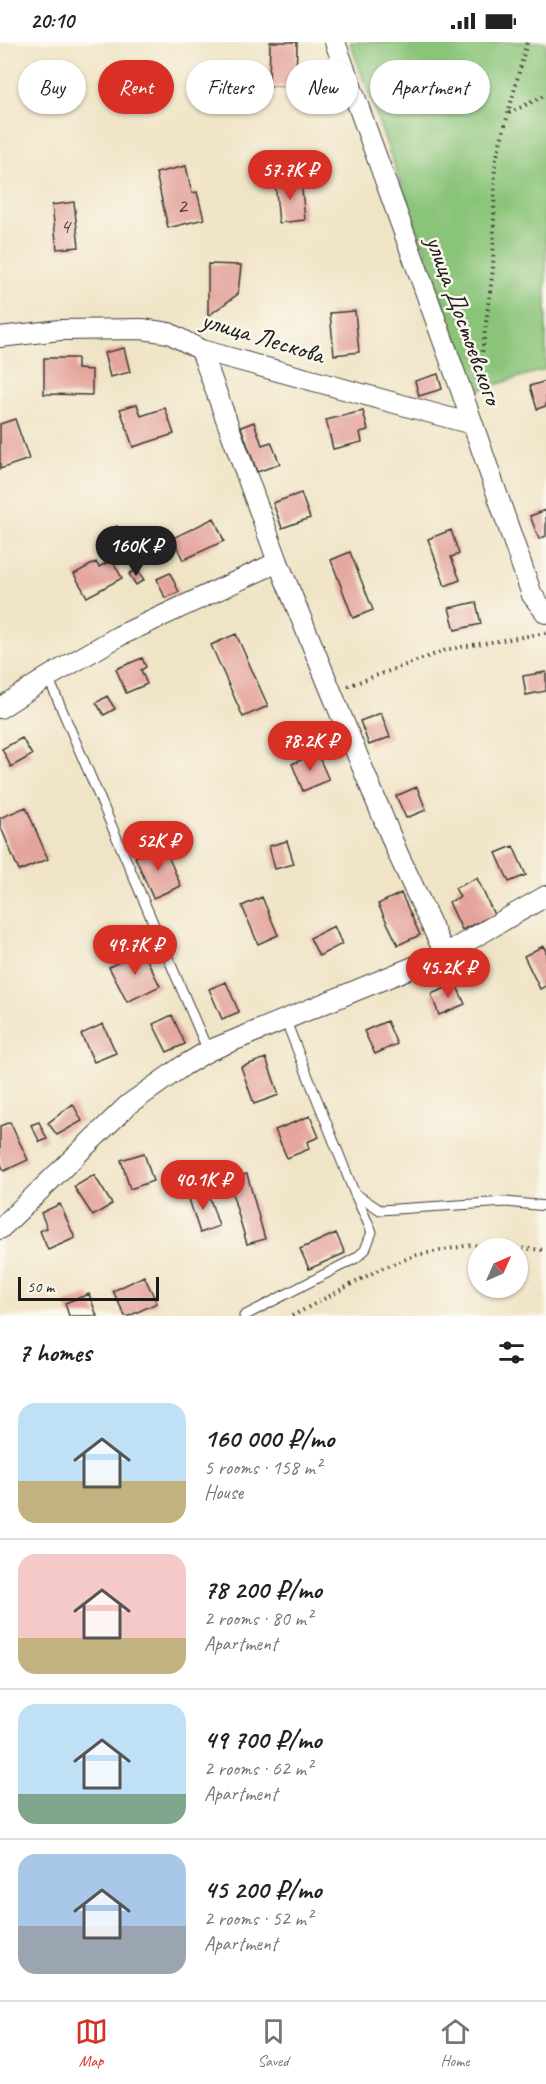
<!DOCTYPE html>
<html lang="en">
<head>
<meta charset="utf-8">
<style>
  body { margin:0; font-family:Caveat,sans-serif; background:#f6f6f6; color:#222; height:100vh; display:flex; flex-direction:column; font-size:22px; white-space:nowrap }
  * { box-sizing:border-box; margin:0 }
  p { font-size:20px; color:#767676 }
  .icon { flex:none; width:33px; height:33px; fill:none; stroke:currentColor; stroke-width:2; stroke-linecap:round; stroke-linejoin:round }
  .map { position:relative; height:1274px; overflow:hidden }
  .drawer { display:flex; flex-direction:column; background:#fff; flex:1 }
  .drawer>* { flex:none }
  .top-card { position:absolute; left:18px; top:18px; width:510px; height:54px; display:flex; gap:12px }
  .needle { width:39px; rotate:45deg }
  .fabs { position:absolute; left:468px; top:1196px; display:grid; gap:12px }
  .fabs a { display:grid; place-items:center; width:60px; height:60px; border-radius:50%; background:#fff; box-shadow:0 2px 4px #0004; font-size:30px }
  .scale { position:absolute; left:18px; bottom:15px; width:141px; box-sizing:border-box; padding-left:6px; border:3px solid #1c1c1c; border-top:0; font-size:16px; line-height:21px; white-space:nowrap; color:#1c1c1c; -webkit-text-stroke:4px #fbf7ec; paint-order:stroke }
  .price { position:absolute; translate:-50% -51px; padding:0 14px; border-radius:21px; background:#d93025; color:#fff; font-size:20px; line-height:39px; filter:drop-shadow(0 2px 3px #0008) }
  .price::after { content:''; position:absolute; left:50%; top:36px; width:18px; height:14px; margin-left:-9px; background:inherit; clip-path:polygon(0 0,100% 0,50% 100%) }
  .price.active { background:#222; color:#fff }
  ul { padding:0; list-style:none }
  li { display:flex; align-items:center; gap:18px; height:150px; padding:0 18px }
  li+li { border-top:2px solid #e0e0e0 }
  li span { display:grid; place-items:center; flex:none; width:168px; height:120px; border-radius:18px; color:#555 }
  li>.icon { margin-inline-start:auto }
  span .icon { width:72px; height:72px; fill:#fffc; stroke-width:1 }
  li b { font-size:26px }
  h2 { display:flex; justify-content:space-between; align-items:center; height:72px; padding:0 18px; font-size:26px }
  .chip { padding:0 21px; border-radius:27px; background:#fff; box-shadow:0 2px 4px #0004; font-size:21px; line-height:54px }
  .chip.active { background:#d93025; color:#fff }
  .status { display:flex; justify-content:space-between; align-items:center; height:42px; padding:0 30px; background:#fff; direction:ltr }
  .status svg { height:16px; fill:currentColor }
  .tab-bar { display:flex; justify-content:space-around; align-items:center; height:84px; border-top:2px solid #e0e0e0; background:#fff; font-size:16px; color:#767676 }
  .tab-bar a { display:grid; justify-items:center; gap:3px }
  .tab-bar .active { color:#d93025 }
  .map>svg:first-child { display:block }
  .green { fill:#8ac479; stroke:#53704a; stroke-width:1.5 }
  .building { fill:#e4a49c }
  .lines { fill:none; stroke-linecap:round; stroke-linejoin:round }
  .lane-casing { stroke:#3c3a36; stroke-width:11 }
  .street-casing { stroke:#3c3a36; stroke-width:22 }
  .path { stroke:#3c3a36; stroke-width:4; stroke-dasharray:1.5 4.5; stroke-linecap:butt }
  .lane { stroke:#fff; stroke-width:9 }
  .street { stroke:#fff; stroke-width:20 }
  .labels { text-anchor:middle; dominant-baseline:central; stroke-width:5; stroke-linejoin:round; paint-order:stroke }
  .number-label { font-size:22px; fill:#4e3e3c }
  .street-label { font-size:26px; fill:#1c1c1c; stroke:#fbf7ec }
</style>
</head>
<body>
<div class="status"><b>20:10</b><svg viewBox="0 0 49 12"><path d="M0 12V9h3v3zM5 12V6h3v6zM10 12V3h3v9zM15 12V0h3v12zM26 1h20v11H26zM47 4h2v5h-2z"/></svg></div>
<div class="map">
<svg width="546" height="1274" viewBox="0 0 546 1274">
  <rect width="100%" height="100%" fill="#fbf7ec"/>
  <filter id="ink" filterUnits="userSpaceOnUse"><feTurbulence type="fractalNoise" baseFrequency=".0167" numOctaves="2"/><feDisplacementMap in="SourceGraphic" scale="12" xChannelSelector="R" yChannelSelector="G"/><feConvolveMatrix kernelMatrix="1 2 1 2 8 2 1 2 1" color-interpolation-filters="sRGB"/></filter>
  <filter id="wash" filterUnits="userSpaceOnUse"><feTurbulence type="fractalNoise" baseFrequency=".008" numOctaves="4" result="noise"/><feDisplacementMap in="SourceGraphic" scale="24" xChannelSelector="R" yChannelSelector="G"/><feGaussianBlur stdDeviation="1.35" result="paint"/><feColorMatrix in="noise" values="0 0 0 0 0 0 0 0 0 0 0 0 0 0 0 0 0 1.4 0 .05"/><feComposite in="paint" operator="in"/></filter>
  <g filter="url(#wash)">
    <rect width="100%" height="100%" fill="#f0e4c6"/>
    <path class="green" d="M350 0H546V327L475 349Z"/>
    <g id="blocks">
      <path class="building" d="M270 0H297L296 45 269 44Z
        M186 124 192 151 197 150 204 177 168 186 156 131Z
        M301 137 305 178 279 181 275 140Z
        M74 160 79 205 57 207 52 163Z
        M208 222 241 223 238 252 208 274Z
        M355 269 359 310 334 313 330 271Z
        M124 306 130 330 110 335 104 311Z
        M44 316H77V327L92 328V353L44 352Z
        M438 332 442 347 419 354 415 339Z
        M546 339V364L537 367 530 344Z
        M137 362 141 374 165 366 174 392 133 405 120 367Z
        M363 369 368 388 360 390 362 400 333 407 326 378Z
        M15 377 29 417 0 427V382Z
        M254 380 262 403 271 400 280 422 257 430 241 385Z
        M301 451 310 476 282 486 273 461Z
        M546 468V494L539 497 530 474Z
        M214 476 224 499 183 518 173 496Z
        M117 484 127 504 114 511 104 491Z
        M451 488 459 512 451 515 460 538 445 544 428 497Z
        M350 510 373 568 353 576 331 518Z
        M112 518 122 536 87 555 74 532 96 520 99 525Z
        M137 527 144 538 136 543 129 532Z
        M170 531 179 550 165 556 157 537Z
        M476 560 481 582 455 588 449 566Z
        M236 592 268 664 243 675 211 603Z
        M142 616 146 625 141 628 147 642 126 651 116 627Z
        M546 630V649L526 653 523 634Z
        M107 654 115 667 104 673 96 661Z
        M381 671 390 695 369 703 360 679Z
        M22 696 32 713 11 725 2 707Z
        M317 711 329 738 303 749 292 722Z
        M417 745 426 768 406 776 396 754Z
        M26 765 48 817 19 829 0 783V776Z
        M287 799 294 822 275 827 269 804Z
        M513 804 526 833 509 840 496 811Z
        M165 807 181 844 153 856 135 815 151 808 153 812Z
        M477 836 494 873 462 888 449 860 460 855 455 846Z
        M401 851 420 893 398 903 378 862Z
        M262 855 278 893 258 902 242 864Z
        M334 884 342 902 319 914 310 896Z
        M543 904 546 909V944L540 947 524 914Z
        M142 908 160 944 127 960 109 925Z
        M226 940 239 970 222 977 209 947Z
        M456 942 465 962 439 973 431 952Z
        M172 973 185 1002 167 1010 153 982Z
        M387 979 397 1002 375 1012 364 989Z
        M103 982 116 1011 94 1020 81 992Z
        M266 1016 279 1053 254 1062 241 1025Z
        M73 1062 82 1079 57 1093 48 1081Z
        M310 1074 319 1095 307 1100 309 1107 287 1116 275 1088Z
        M10 1080 28 1118 4 1129 0 1120V1084Z
        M39 1080 47 1097 40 1100 31 1083Z
        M144 1111 153 1139 130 1147 121 1118Z
        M247 1132 265 1197 247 1202 228 1137Z
        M94 1133 112 1162 93 1174 74 1145Z
        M207 1148 219 1184 200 1191 188 1154Z
        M60 1162 75 1196 48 1208 40 1189 47 1186 41 1171Z
        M336 1191 345 1211 309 1227 300 1207Z
        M144 1234 157 1261 129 1274H125L113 1249Z
        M89 1252 97 1274H69L65 1261Z"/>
    </g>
  </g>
  <g filter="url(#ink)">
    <use href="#blocks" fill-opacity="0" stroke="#3c3a36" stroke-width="1.5"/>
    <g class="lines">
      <defs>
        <path id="lane" d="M48 635 208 1009
          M356 1152 380 1168 506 1160 546 1164
          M244 1274 356 1216 365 1208 372 1190 354 1150 285 977"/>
        <path id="street" d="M335 0 461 348 532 553 546 571
          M0 295 60 288 142 287 169 291 201 308 472 382
          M0 666 48 635 119 594 278 520
          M445 912 546 854
          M0 1187 128 1063 183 1024 208 1009 445 912 398 812 278 520 201 308"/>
      </defs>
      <use href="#lane" class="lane-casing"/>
      <use href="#street" class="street-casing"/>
      <path class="path" d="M509 71 546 53
        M475 337 479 335 493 227 495 121 527 0
        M348 644 449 607 546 591
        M292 1274 380 1227 417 1213 470 1203 546 1208"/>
      <use href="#lane" class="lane"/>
      <use href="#street" class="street"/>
    </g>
  </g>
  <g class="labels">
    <g class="number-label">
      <text x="182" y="164">2</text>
      <text x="65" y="184">4</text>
    </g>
    <g class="street-label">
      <text transform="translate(464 278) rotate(70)">улица Достоевского</text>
      <text transform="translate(263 295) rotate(17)">улица Лескова</text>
    </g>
  </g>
</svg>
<div class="fabs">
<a><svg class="needle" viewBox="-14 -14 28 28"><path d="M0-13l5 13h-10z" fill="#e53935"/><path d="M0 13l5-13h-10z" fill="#767676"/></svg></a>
</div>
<div class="scale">50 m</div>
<b class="price" style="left:290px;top:159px">57.7K ₽</b>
<b class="price active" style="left:136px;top:535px">160K ₽</b>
<b class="price" style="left:310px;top:730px">78.2K ₽</b>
<b class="price" style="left:158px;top:830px">52K ₽</b>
<b class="price" style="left:135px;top:934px">49.7K ₽</b>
<b class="price" style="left:448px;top:957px">45.2K ₽</b>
<b class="price" style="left:203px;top:1169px">40.1K ₽</b>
<div class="top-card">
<a class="chip">Buy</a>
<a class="chip active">Rent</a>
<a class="chip">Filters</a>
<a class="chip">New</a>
<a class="chip">Apartment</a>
</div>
</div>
<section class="drawer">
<h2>7 homes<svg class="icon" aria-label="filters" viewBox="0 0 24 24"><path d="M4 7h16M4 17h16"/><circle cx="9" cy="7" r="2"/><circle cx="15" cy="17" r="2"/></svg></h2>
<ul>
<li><span style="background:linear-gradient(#bfe0f5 65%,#c2b280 0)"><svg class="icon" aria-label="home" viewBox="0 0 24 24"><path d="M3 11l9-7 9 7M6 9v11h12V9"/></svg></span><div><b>160 000 ₽/mo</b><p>5 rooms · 158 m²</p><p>House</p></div></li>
<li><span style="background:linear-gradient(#f6c9c9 70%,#c2b280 0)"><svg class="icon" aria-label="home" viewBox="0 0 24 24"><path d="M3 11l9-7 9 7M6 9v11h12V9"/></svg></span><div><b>78 200 ₽/mo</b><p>2 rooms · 80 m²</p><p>Apartment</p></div></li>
<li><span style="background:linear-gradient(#bfe0f5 75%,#7fa58c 0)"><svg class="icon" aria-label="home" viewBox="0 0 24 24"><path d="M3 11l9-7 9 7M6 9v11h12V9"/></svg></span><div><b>49 700 ₽/mo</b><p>2 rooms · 62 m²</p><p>Apartment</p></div></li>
<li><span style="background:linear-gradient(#a9c7e8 60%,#9aa5b1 0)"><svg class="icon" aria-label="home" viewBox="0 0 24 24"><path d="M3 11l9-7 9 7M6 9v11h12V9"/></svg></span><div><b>45 200 ₽/mo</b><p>2 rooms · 52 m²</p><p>Apartment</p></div></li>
</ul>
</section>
<nav class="tab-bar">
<a class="active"><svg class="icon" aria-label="map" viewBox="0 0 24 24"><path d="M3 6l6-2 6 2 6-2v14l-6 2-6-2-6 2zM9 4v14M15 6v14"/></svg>Map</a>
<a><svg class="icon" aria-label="saved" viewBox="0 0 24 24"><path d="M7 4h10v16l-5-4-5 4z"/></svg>Saved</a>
<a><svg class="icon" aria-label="home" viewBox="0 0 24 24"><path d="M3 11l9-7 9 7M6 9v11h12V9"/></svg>Home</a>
</nav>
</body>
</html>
